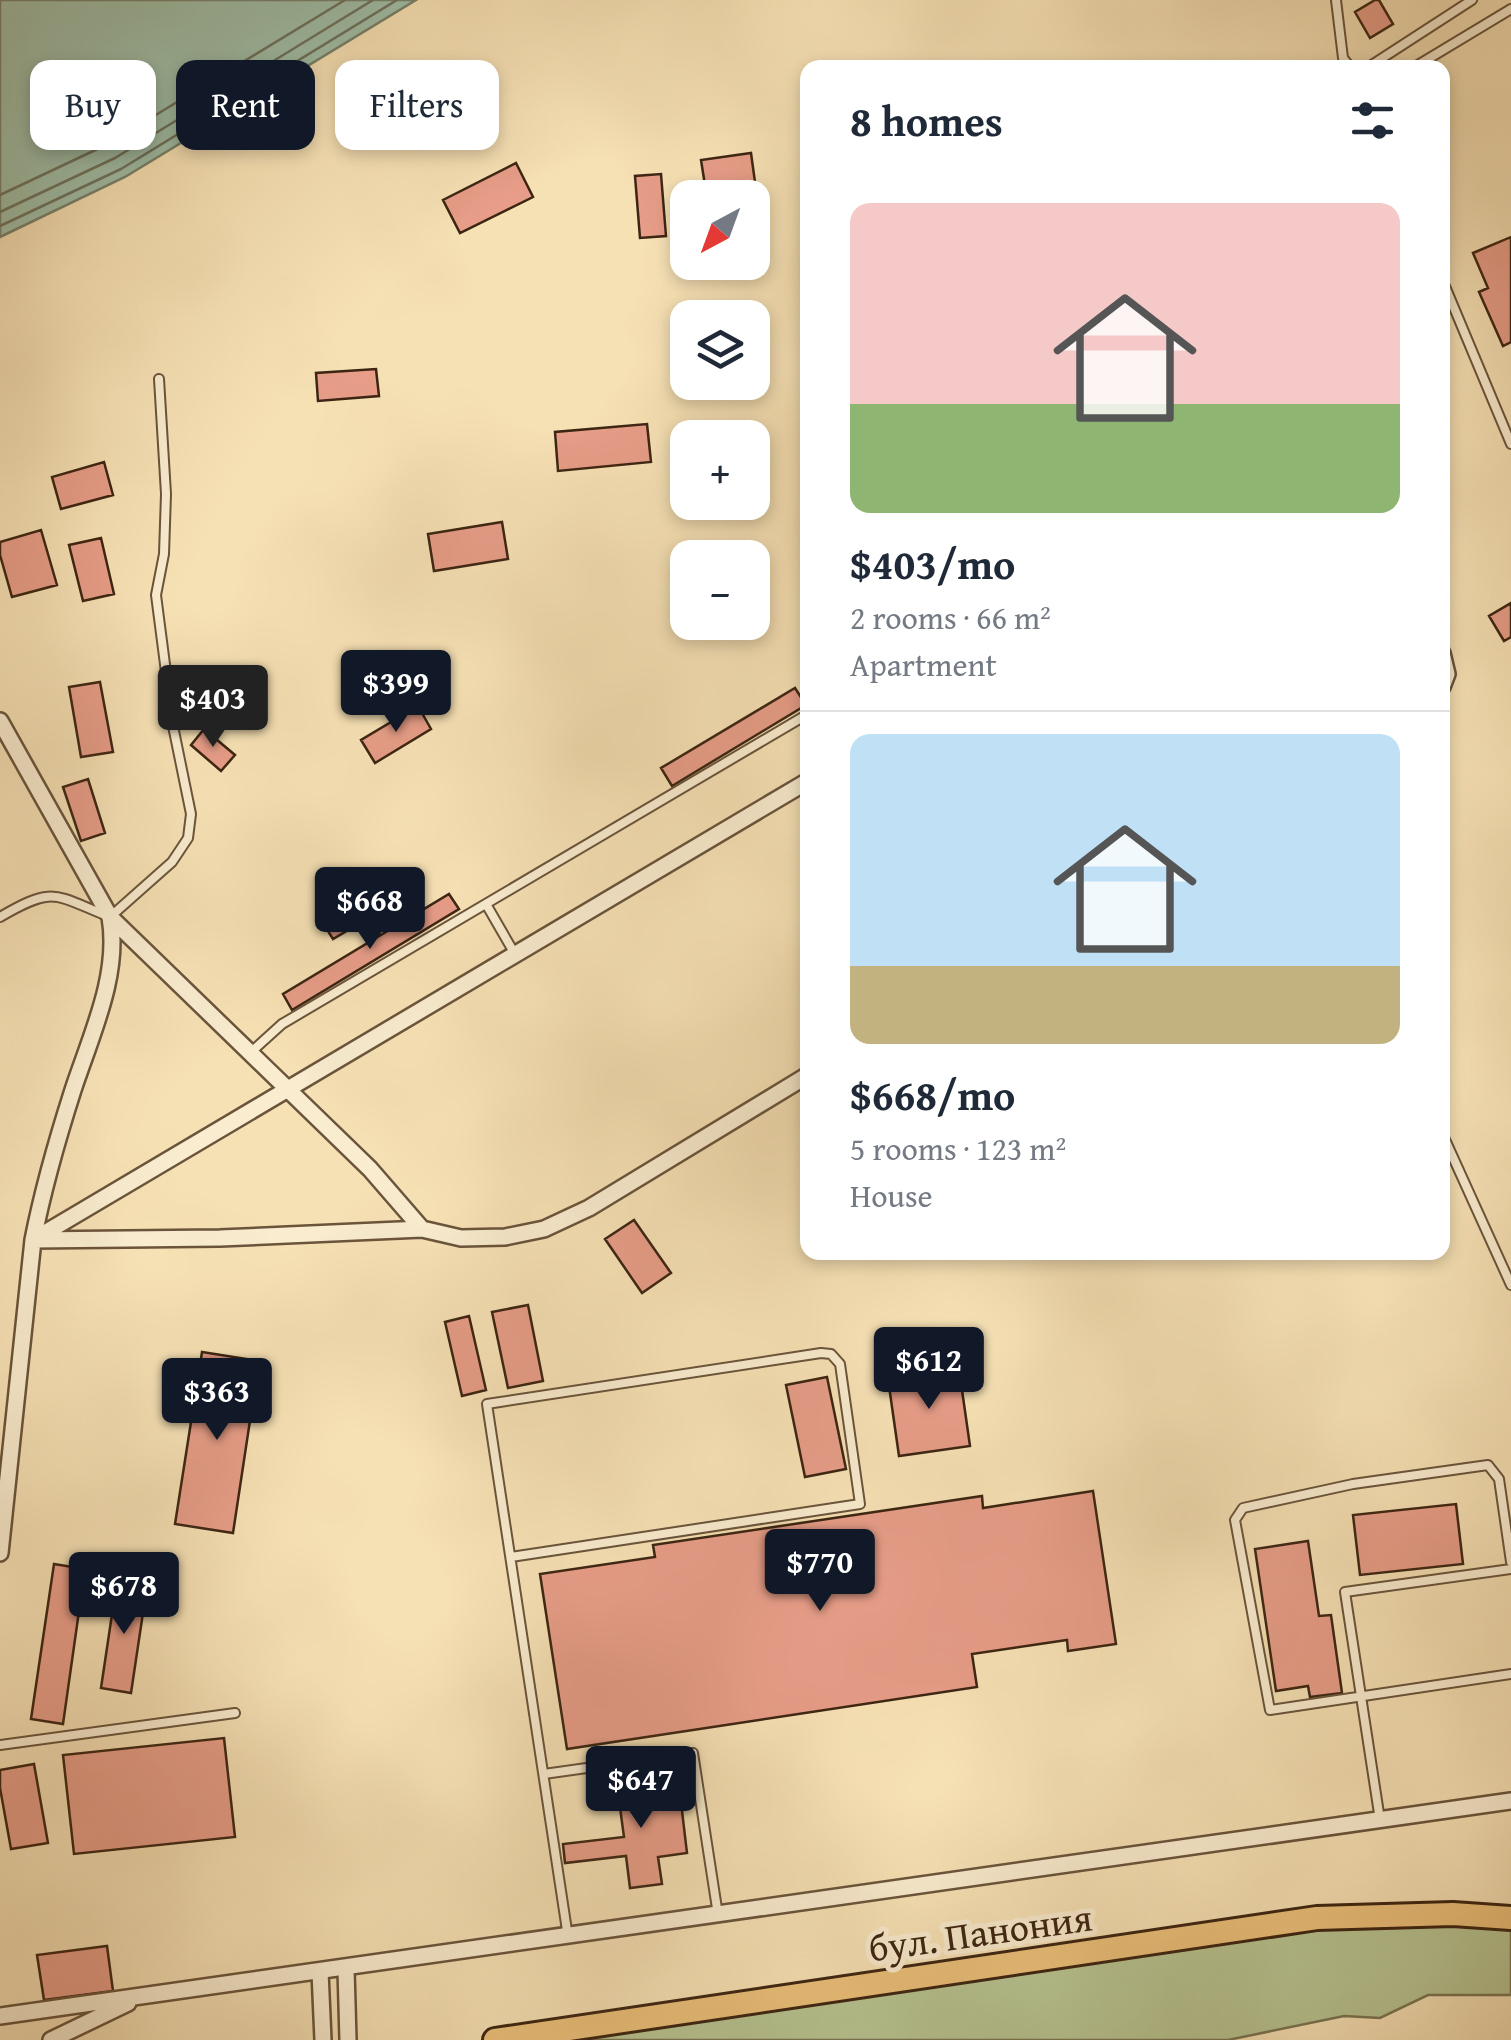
<!DOCTYPE html>
<html lang="en">
<head>
<meta charset="utf-8">
<style>
  body { margin:0; font-family:"Gentium Book Plus",serif; background:#f2f2f3; color:#1f2937; height:100vh; display:flex; flex-direction:column; font-size:38px; white-space:nowrap }
  * { box-sizing:border-box; margin:0 }
  p { font-size:32px; color:#747a83 }
  .icon { flex:none; width:55px; height:55px; fill:none; stroke:currentColor; stroke-width:2; stroke-linecap:round; stroke-linejoin:round }
  .map { position:relative; flex:1; overflow:hidden }
  .panel { position:absolute; left:800px; top:60px; width:650px; height:1200px; display:flex; flex-direction:column; background:#fff; border-radius:20px; box-shadow:0 5px 15px #0003 }
  .panel>* { flex:none }
  .banner { position:absolute; left:30px; top:60px; width:620px; height:90px; display:flex; gap:20px }
  .needle { width:65px; rotate:221deg }
  .buttons { position:absolute; left:670px; top:180px; display:grid; gap:20px }
  .buttons a { display:grid; place-items:center; width:100px; height:100px; border-radius:20px; background:#fff; box-shadow:0 5px 15px #0003; font-size:50px }
  .price { position:absolute; translate:-50% -85px; padding:0 22px; border-radius:10px; background:#111827; color:#fff; font-size:32px; line-height:65px; filter:drop-shadow(0 2px 5px #0008) }
  .price::after { content:''; position:absolute; left:50%; top:60px; width:30px; height:22px; margin-left:-15px; background:inherit; clip-path:polygon(0 0,100% 0,50% 100%) }
  .price.on { background:#222; color:#fff }
  ul { padding:0; list-style:none }
  li { display:grid; align-content:center; gap:20px; height:530px; padding:0 50px }
  li+li { border-top:2px solid #e0e1e3 }
  li span { display:grid; place-items:center; height:310px; border-radius:20px; color:#555 }
  li>.icon { margin-inline-start:auto }
  span .icon { width:180px; height:180px; fill:#fffc; stroke-width:1 }
  li b { font-size:42px }
  h2 { display:flex; justify-content:space-between; align-items:center; height:120px; padding:0 50px; font-size:42px }
  .chip { padding:0 35px; border-radius:20px; background:#fff; box-shadow:0 5px 15px #0003; font-size:35px; line-height:90px }
  .chip.on { background:#111827; color:#fff }
  .map>svg:first-child { display:block }
  .green { fill:#b6c492; stroke:#797452; stroke-width:2.5 }
  .water { fill:#9ebea8; stroke:#77816c; stroke-width:2.5 }
  .lines { fill:none; stroke-linecap:round; stroke-linejoin:round }
  .shore { stroke:#6d725d; stroke-width:2.5 }
  .building { fill:#e79d88; stroke:#3c2512; stroke-width:2.5 }
  .lane-casing { stroke:#6a543b; stroke-width:12 }
  .street-casing { stroke:#6a543b; stroke-width:20 }
  .primary-casing { stroke:#3c2512; stroke-width:28 }
  .lane { stroke:#f9eccf; stroke-width:8 }
  .street { stroke:#f9eccf; stroke-width:15 }
  .primary { stroke:#ebc07a; stroke-width:22 }
  .labels { text-anchor:middle; dominant-baseline:central; stroke-width:10; stroke-linejoin:round; paint-order:stroke }
  .street-label { font-size:38px; fill:#3c2512; stroke:#f9eccf }
</style>
</head>
<body>
<div class="map">
<svg width="1511" height="2040" viewBox="0 0 1511 2040">
  <rect width="100%" height="100%" fill="#f6e1b5"/>
  <filter id="stains"><feTurbulence type="fractalNoise" baseFrequency=".002" numOctaves="4"/><feColorMatrix values="0 0 0 0 .2 0 0 0 0 .09 0 0 0 0 .02 0 0 0 .5 -.17"/></filter>
  <radialGradient id="worn" r=".72"><stop offset=".6" stop-color="#630" stop-opacity="0"/><stop offset="1" stop-color="#630" stop-opacity=".3"/></radialGradient>
  <path class="green" d="M1511 1906V1995H1428L1380 2018 1344 2016 1228 2040H495L1317 1918 1477 1916Z"/>
  <path class="water" d="M0 0H416L125 177 0 237Z"/>
  <g class="lines">
    <path class="shore" d="M0 195 108 144 345 0
      M0 212 115 158 373 0
      M0 226 121 169 397 0"/>
  </g>
  <path class="building" d="M1375 0H1379L1393 24 1370 38 1355 12Z
    M751 153 758 204H752V198H707L701 160Z
    M516 163 533 197 460 233 443 200Z
    M661 174 666 236 640 238 635 176Z
    M1511 237V342L1503 346 1479 292 1488 288 1473 253Z
    M376 369 379 396 318 401 316 373Z
    M647 424 651 462 558 471 555 432Z
    M104 462 113 495 61 509 52 477Z
    M502 522 508 559 434 571 428 534Z
    M41 530 57 585 12 597 0 555V542Z
    M101 538 114 594 83 601 69 545Z
    M1511 603V637L1504 641 1489 616Z
    M100 682 113 752 81 757 69 687Z
    M795 688 806 705 672 786 661 768Z
    M418 706 431 729 375 763 361 740Z
    M204 729 235 755 221 771 191 745Z
    M88 779 105 833 81 841 63 787Z
    M375 883 389 906 333 939 319 917Z
    M449 894 459 909 292 1010 283 994Z
    M634 1220 671 1273 642 1293 605 1239Z
    M528 1305 543 1381 508 1388 492 1312Z
    M469 1316 486 1390 462 1396 445 1322Z
    M202 1352 259 1361 233 1533 175 1524Z
    M959 1369 970 1446 899 1456 888 1379Z
    M827 1377 846 1469 805 1477 786 1385Z
    M1093 1491 1116 1644 1068 1651 1067 1640 972 1654 977 1687 567 1749 540 1574 655 1557 653 1545 982 1496 983 1508Z
    M1456 1504 1463 1564 1360 1575 1353 1515Z
    M1308 1541 1319 1616 1331 1615 1342 1693 1310 1697 1308 1686 1276 1691 1255 1549Z
    M54 1564 85 1569 63 1724 31 1719Z
    M117 1581 147 1586 131 1693 101 1688Z
    M224 1738 235 1837 74 1854 63 1755Z
    M34 1764 48 1843 11 1849 0 1788V1770Z
    M678 1777 687 1853 658 1857 662 1884 630 1888 626 1856 565 1863 563 1844 624 1837 617 1785Z
    M107 1946 113 1991 44 2000 37 1955Z"/>
  <g class="lines">
    <defs>
      <path id="lane" d="M1336 0 1343 58 1351 68
        M1367 68 1472 0
        M1413 68 1511 9
        M1442 279 1511 444
        M486 904 516 956
        M0 917C55 885 54 895 110 917L172 862 188 838 191 814 173 726 156 595 164 554 166 494 159 379
        M250 1053 282 1024 808 714
        M1442 1133 1511 1285
        M511 1557 860 1504 840 1364 831 1354 821 1353 487 1404 568 1937
        M1511 1562 1499 1479 1488 1465 1353 1484 1243 1508 1235 1520 1270 1710 1511 1674
        M0 1745 235 1713
        M544 1774 693 1753 718 1915
        M1380 1820 1345 1592 1511 1569"/>
      <path id="street" d="M1442 653 1447 674 1442 687
        M0 721 110 917 370 1169 422 1229 220 1238 33 1240
        M422 1229 461 1238 505 1237 544 1229 589 1208 808 1075
        M33 1240 808 781
        M0 1553 33 1240C43 1189 57 1140 73 1090 91 1035 120 975 110 917
        M346 1969 348 2040
        M320 1972 323 2040
        M0 2016 1511 1801
        M51 2040 128 2003"/>
      <path id="primary" d="M495 2040 1317 1918 1453 1914 1511 1918"/>
    </defs>
    <use href="#lane" class="lane-casing"/>
    <use href="#street" class="street-casing"/>
    <use href="#primary" class="primary-casing"/>
    <use href="#lane" class="lane"/>
    <use href="#street" class="street"/>
    <use href="#primary" class="primary"/>
  </g>
  <g class="labels">
    <g class="street-label">
      <text transform="translate(980 1932) rotate(-8)">бул. Панония</text>
    </g>
  </g>
  <rect width="100%" height="100%" filter="url(#stains)"/>
  <rect width="100%" height="100%" fill="url(#worn)"/>
</svg>
<div class="buttons">
<a><svg class="needle" viewBox="-14 -14 28 28"><path d="M0-13l5 13h-10z" fill="#e53935"/><path d="M0 13l5-13h-10z" fill="#747a83"/></svg></a>
<a><svg class="icon" aria-label="layers" viewBox="0 0 24 24"><path d="M12 4l9 5-9 5-9-5zM3 14l9 5 9-5"/></svg></a>
<a>+</a>
<a>−</a>
</div>
<b class="price" style="left:396px;top:735px">$399</b>
<b class="price on" style="left:213px;top:750px">$403</b>
<b class="price" style="left:370px;top:952px">$668</b>
<b class="price" style="left:929px;top:1412px">$612</b>
<b class="price" style="left:217px;top:1443px">$363</b>
<b class="price" style="left:820px;top:1614px">$770</b>
<b class="price" style="left:124px;top:1637px">$678</b>
<b class="price" style="left:641px;top:1831px">$647</b>
<div class="banner">
<a class="chip">Buy</a>
<a class="chip on">Rent</a>
<a class="chip">Filters</a>
</div>
<section class="panel">
<h2>8 homes<svg class="icon" aria-label="filters" viewBox="0 0 24 24"><path d="M4 7h16M4 17h16"/><circle cx="9" cy="7" r="2"/><circle cx="15" cy="17" r="2"/></svg></h2>
<ul>
<li><span style="background:linear-gradient(#f6c9c9 65%,#8fb573 0)"><svg class="icon" aria-label="home" viewBox="0 0 24 24"><path d="M3 11l9-7 9 7M6 9v11h12V9"/></svg></span><div><b>$403/mo</b><p>2 rooms · 66 m²</p><p>Apartment</p></div></li>
<li><span style="background:linear-gradient(#bfe0f5 75%,#c2b280 0)"><svg class="icon" aria-label="home" viewBox="0 0 24 24"><path d="M3 11l9-7 9 7M6 9v11h12V9"/></svg></span><div><b>$668/mo</b><p>5 rooms · 123 m²</p><p>House</p></div></li>
</ul>
</section>
</div>
</body>
</html>
